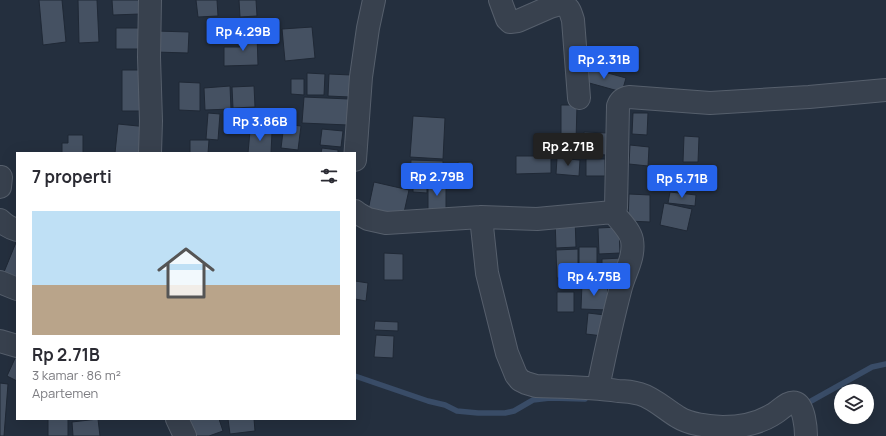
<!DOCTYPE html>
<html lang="id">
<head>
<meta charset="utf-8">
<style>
  body { margin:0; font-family:Manrope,sans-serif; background:#f2f2f3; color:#2b2b33; height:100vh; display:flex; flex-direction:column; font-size:15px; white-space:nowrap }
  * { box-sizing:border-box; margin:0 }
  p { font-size:13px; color:#7c7c81 }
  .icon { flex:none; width:22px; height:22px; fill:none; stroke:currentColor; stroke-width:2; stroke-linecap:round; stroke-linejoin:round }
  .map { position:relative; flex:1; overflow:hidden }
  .side { position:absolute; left:16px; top:152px; width:340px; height:268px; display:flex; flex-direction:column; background:#fff; border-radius:0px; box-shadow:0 4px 16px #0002 }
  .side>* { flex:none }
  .fabs { position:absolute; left:834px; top:384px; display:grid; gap:8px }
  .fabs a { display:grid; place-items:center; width:40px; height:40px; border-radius:50%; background:#fff; box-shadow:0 4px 16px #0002; font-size:20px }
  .price { position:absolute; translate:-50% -34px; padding:0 9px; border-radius:4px; background:#2563eb; color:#fff; font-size:13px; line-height:26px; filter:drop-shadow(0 1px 2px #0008) }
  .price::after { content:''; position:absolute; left:50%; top:24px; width:12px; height:9px; margin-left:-6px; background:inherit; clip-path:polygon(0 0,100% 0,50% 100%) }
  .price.on { background:#222; color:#fff }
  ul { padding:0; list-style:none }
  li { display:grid; align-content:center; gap:8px; height:212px; padding:0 16px }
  li span { display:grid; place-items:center; height:124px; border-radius:0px; color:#555 }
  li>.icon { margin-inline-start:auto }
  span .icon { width:72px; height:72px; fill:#fffc; stroke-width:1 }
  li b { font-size:17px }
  h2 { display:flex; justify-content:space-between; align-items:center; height:48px; padding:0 16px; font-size:17px }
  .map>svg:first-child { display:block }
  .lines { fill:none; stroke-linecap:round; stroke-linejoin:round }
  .stream { stroke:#394c67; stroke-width:5.5 }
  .building { fill:#455162; stroke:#1f2835 }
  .minor-casing { stroke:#565f6c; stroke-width:24 }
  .minor { stroke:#38414e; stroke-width:22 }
</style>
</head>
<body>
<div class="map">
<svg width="886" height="436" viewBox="0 0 886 436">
  <rect width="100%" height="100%" fill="#242f3e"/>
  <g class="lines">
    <path class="stream" d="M355 376 428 401 445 405 457 411 478 413H505L514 411 533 400 550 398 585 399
      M804 405 872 367 886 364"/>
  </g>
  <path class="building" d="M39 0H62L66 42 43 45Z
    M78 0H97L99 42 79 43Z
    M112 0H139L140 14 113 15Z
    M196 0H217L218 16 198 17Z
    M239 0H256L257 16 240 17Z
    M312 27 315 58 285 61 282 29Z
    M116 28H145L146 49H116Z
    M156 31 189 32 188 53 155 52Z
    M257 34 258 65 224 66V47H240V35Z
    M586 67 626 78 622 92 582 81Z
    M122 70H146V111H122Z
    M307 73 325 74 324 95H307Z
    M329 74 351 75 350 97 328 96Z
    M291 79H304V95L291 94Z
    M179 82 200 83V111L179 110Z
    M230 86 231 109 205 110 204 88Z
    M254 86 255 107 233 108 232 87Z
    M304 97 349 99 348 125 302 123Z
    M561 105H577L576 141H561Z
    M208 113 220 114 218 140 206 139Z
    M633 113H648L647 135 632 134Z
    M413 116 445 118 443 159 410 157Z
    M118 124 148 127 145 153H115Z
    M284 124 301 126 298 150 281 148Z
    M322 129 343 131 341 147 320 145Z
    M250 131 272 132 271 153H248Z
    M584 132 607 133V155L583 154Z
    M68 135H83V153H62V143H68Z
    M684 136 699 137 698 162H683Z
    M190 140H209L208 153H190Z
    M630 145 649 147 648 166 629 164Z
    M322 148 338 150V153H321Z
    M516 156H551V173L516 174Z
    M557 158 580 160 579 176 556 174Z
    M586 159H605V176H586Z
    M411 160 443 161V178L410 177Z
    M458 162H472V177L458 178Z
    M413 180 427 181V193L413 192Z
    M428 181H446V213H428Z
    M374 182 409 190 403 217 368 210Z
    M670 192 696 195 695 206 668 203Z
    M629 194 650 195V222L628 221Z
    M664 203 692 209 687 231 660 225Z
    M575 217 576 247 556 248 555 218Z
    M619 227 620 253 599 254 598 228Z
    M17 240V277L4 272Z
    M579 247H597V280H579Z
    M578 249V278H557L556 250Z
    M384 253 403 254V280H384Z
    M622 258V278L602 279V259Z
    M355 281 368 283 366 301 355 299Z
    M582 284 608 285 607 310 581 309Z
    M557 292H574V312H557Z
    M588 313 605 315 603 336 586 334Z
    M375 321 398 322V331L374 330Z
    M376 335 394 336 393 358 374 357Z
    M17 354V381L7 376Z
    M0 383 8 384 4 436H0Z
    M48 419H68V436H48Z
    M98 419 100 436H73L72 422Z
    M188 419H219L223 431 209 436H194Z
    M228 419H254L255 431 230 434Z"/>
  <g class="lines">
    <defs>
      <path id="minor" d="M500 0 507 19 510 22 518 21 550 7 560 4C570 7 570 11 573 20L579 98
        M150 153 151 121 149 57 150 0
        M355 160 361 77 368 28 374 0
        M0 187 1 177
        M355 211 359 214 368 219 386 223 481 217 537 219 613 212 616 208 618 106C620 100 623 98 629 97L710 103 809 97 886 90
        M481 217 487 273 507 353 516 375 520 380 526 383 536 386C564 387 591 387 618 391 625 391 633 392 640 394 654 398 666 410 678 417 691 425 708 426 723 427 740 427 757 424 772 415 779 412 788 400 796 403 804 406 806 428 806 436
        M0 220C5 225 10 228 17 230
        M0 282 17 289
        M0 341 17 346
        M598 388C605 354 612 321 621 287 625 272 635 257 632 240 630 230 619 220 613 212
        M177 419 185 436"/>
    </defs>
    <use href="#minor" class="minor-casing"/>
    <use href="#minor" class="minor"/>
  </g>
</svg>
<div class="fabs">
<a><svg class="icon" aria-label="layers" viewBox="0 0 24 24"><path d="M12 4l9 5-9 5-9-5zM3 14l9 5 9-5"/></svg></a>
</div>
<b class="price" style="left:243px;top:52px">Rp 4.29B</b>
<b class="price" style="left:604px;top:80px">Rp 2.31B</b>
<b class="price" style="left:260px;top:142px">Rp 3.86B</b>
<b class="price on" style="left:568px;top:167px">Rp 2.71B</b>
<b class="price" style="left:437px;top:197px">Rp 2.79B</b>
<b class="price" style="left:682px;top:199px">Rp 5.71B</b>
<b class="price" style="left:594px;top:297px">Rp 4.75B</b>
<section class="side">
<h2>7 properti<svg class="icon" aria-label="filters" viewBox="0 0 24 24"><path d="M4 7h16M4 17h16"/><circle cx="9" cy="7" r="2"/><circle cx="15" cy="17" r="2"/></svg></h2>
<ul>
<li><span style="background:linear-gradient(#bfe0f5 60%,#b9a48a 0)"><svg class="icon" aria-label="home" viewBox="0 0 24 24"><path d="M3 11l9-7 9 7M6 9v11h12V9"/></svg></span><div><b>Rp 2.71B</b><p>3 kamar · 86 m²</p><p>Apartemen</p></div></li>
</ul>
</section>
</div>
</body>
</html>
